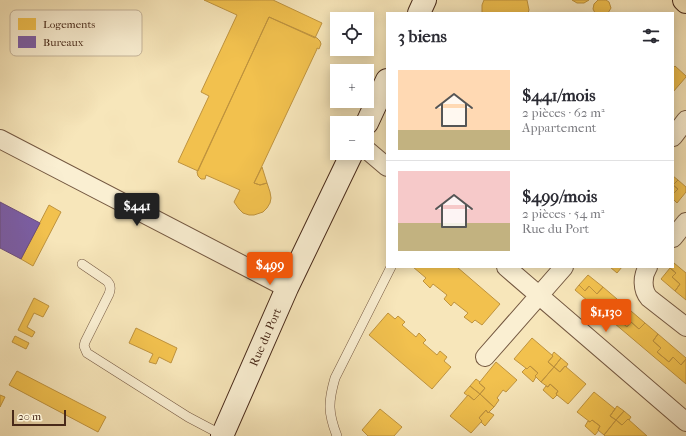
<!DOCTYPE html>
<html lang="fr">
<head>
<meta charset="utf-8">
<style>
  body { margin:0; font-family:"IM FELL French Canon",serif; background:#f7f7f7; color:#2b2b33; height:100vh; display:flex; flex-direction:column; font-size:15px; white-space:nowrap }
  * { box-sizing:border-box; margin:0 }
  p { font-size:13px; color:#7c7c81 }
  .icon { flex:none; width:22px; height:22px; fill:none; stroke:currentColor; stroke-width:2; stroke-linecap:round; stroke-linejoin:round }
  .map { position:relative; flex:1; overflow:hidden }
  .panel { position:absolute; left:386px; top:12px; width:288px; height:256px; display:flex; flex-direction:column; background:#fff; border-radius:0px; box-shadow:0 2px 10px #0003 }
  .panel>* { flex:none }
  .fabs { position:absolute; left:330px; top:12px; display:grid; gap:8px }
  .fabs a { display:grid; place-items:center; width:44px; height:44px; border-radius:0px; background:#fff; box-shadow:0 2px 10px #0003; font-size:20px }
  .scale { position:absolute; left:12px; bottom:10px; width:54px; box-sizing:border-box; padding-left:4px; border:2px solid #482919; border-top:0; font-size:11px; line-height:14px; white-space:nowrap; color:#482919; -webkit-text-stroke:3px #faefd2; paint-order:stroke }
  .price { position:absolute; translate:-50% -34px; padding:0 9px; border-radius:4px; background:#ea580c; color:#fff; font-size:13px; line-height:26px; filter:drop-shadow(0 1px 2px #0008) }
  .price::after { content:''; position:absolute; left:50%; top:24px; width:12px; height:9px; margin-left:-6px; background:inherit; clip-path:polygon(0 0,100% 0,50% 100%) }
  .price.on { background:#222; color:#fff }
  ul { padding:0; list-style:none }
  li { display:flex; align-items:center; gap:12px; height:100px; padding:0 12px }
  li+li { border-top:1px solid #e1e1e2 }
  li span { display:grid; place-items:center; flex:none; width:112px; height:80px; border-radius:0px; color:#555 }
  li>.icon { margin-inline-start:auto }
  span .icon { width:48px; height:48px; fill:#fffc; stroke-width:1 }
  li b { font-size:17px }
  h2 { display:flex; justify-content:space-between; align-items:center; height:48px; padding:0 12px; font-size:17px }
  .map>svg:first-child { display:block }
  .homes { fill:#f2c14e; stroke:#bf933e }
  .offices { fill:#7b5ea7; stroke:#6c4e7c }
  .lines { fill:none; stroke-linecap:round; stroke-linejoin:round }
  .lane-casing { stroke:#745841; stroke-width:10 }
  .street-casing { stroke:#745841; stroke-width:20 }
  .secondary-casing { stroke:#482919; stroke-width:24 }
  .primary-casing { stroke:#482919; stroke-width:24 }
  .lane { stroke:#faefd2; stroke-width:9 }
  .street { stroke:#faefd2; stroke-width:18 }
  .secondary { stroke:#faefd2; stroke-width:22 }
  .primary { stroke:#f7e6ba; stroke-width:22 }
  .labels { text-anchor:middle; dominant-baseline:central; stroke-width:4; stroke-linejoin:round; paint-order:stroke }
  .street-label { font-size:12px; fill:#482919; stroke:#faefd2 }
  .key { fill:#faefd2; stroke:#c5b49a; stroke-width:1 }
  .key-label { font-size:11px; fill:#482919 }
</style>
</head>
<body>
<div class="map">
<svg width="686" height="436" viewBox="0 0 686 436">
  <rect width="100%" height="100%" fill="#f7e6ba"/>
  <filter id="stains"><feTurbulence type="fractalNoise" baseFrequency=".005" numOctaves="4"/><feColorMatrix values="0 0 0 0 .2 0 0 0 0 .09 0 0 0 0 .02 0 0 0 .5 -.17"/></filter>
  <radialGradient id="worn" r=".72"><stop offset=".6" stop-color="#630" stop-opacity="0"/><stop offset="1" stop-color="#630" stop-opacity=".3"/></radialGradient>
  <path class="homes" d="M204 0H273L322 23 315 38 269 17 198 171 178 162 209 96 201 92 237 15Z
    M484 0H527L529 10 528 13H482V5Z
    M572 0H589L584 3H577Z
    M598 0H606L609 2 611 8 608 13H595L593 9 594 4Z
    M269 17 317 38 320 41 321 44 319 49 317 48V49L254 183 260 185 267 183 270 192 271 198 270 203 267 208 263 212 254 215H249L243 213 239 209 234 202 240 190 206 175 205 179H201L198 176 197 172Z
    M675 66 686 76V77L673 92V68Z
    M262 167 267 183 260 185 254 183Z
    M673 176 678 180 673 185 678 189 673 194Z
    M678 180 686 187V192L677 203 673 199V194L678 189 673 185Z
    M49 205 61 212 33 266 21 259Z
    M674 263 686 273V300L675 291 680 284 672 277 676 273 670 268 673 267Z
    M413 267H457L500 304 482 325 475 320 472 323 464 317 468 313 454 302 451 306 444 299 447 295 433 284 430 288 423 281 426 278Z
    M610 267H622L617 273Z
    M670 268 676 273 672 277 680 284 675 291 661 279Z
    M588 275 603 287 597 294 589 286 585 291 579 285Z
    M579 285 585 291 589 286 597 294 603 287 617 299 611 305 620 312 616 317 627 327 631 322 639 329 645 323 658 334 653 341 661 348 657 352 669 362 673 357 681 365 686 359V384L575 290Z
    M34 298 49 306 43 317 34 313 27 327 35 332 32 337 18 330Z
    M617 299 645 323 639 329 631 322 627 327 616 317 620 312 611 305Z
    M388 313 395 319 398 316 405 322 402 325 416 337 419 333 426 340 423 343 437 355 440 351 447 357 444 361 451 367 432 389 369 335Z
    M136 328 177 348 171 363 159 357 156 364 149 362 153 354 129 343Z
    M658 334 686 358V359L681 365 673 357 669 362 657 352 661 348 653 341Z
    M15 336 29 343 26 349 12 342Z
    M532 338 553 356 548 362 554 367 541 382 535 376 538 373 530 366 527 369 514 359Z
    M554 352 561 358 554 367 548 362 553 356 552 355Z
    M561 358 568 364 566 367 565 366 560 372 554 367Z
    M496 362 517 380 506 392 503 390 497 398 499 400 494 407 480 394 485 388 479 383Z
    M530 366 538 373 535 376 536 377 533 382 522 372 526 368 527 369Z
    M565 366 586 384 568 404 557 395 556 394 558 391 550 384 548 387 541 382 554 367 560 372Z
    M17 371 106 417 98 432 9 385Z
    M476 379 480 382 479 383 485 388 480 394 470 386Z
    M550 384 558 391 556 394 557 395 553 399 543 390 546 386 548 387Z
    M470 386 480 394 474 400 468 395V396L464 393Z
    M594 392 615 409 610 416 616 420 604 435 598 430 600 426 592 420 590 422 577 412Z
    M480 394 494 407 488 413 486 410 479 418 482 421 471 433 450 416 468 395 474 400Z
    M0 395 5 397 0 407Z
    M617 406 624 411 616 420 610 416 615 409Z
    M380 409 402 427 394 436H368L362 430Z
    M486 410 488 413 489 412 494 415 485 426 481 422 482 421 479 418Z
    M624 411 631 417 629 420 628 419 622 425 616 420Z
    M628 419 647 436H605L604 435 616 420 622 425Z
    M592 420 600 426 598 430H599L595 435 585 426 588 421 590 422Z"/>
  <path class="offices" d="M0 202 40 223 21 259 0 248Z"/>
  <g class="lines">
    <defs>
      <path id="lane" d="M82 264 107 281C111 285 111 289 109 294L85 342 84 346 87 353 188 417 222 435
        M337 436C328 413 328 402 335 378L391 267"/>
      <path id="street" d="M673 137 686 120
        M0 139 287 288
        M367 150 387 167
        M673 238 686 222
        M506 267 686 422
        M648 267C642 276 642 290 649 298L686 327
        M485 357 564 267"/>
      <g id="secondary">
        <path d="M419 13 425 0"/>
        <path d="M367 123 387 80"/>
        <path id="s1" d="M222 436 287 288 352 153"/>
      </g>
      <path id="primary" d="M684 0 686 2"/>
    </defs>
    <use href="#lane" class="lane-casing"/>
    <use href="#street" class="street-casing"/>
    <use href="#secondary" class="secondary-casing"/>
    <use href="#primary" class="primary-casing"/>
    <use href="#lane" class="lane"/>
    <use href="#street" class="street"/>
    <use href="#secondary" class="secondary"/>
    <use href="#primary" class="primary"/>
  </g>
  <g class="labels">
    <g class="street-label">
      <text stroke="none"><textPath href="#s1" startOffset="108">Rue du Port</textPath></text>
    </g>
  </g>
  <rect x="10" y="10" width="132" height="46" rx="6" class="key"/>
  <rect x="18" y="18" width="18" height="12" fill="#f2c14e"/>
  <rect x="18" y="36" width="18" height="12" fill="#7b5ea7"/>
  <g class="key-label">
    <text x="43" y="28">Logements</text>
    <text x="43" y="46">Bureaux</text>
  </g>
  <rect width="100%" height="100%" filter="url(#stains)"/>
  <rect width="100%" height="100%" fill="url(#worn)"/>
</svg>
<div class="fabs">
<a><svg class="icon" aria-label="locate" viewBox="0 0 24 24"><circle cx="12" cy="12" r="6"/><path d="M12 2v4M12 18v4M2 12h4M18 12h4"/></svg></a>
<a>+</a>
<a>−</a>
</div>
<div class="scale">20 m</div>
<b class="price on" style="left:137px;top:227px">$441</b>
<b class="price" style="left:270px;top:286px">$499</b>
<b class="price" style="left:606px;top:333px">$1,130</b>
<section class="panel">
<h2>3 biens<svg class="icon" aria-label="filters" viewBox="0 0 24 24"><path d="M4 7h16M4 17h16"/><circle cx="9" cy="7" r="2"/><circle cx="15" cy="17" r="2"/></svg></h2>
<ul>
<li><span style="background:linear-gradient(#ffd9b3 75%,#c2b280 0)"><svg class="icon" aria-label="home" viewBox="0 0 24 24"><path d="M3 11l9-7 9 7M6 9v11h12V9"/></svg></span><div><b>$441/mois</b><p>2 pièces · 62 m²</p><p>Appartement</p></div></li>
<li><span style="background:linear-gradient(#f6c9c9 65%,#c2b280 0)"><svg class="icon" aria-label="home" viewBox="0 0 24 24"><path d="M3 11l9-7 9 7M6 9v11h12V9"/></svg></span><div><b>$499/mois</b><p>2 pièces · 54 m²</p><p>Rue du Port</p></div></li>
</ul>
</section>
</div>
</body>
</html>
